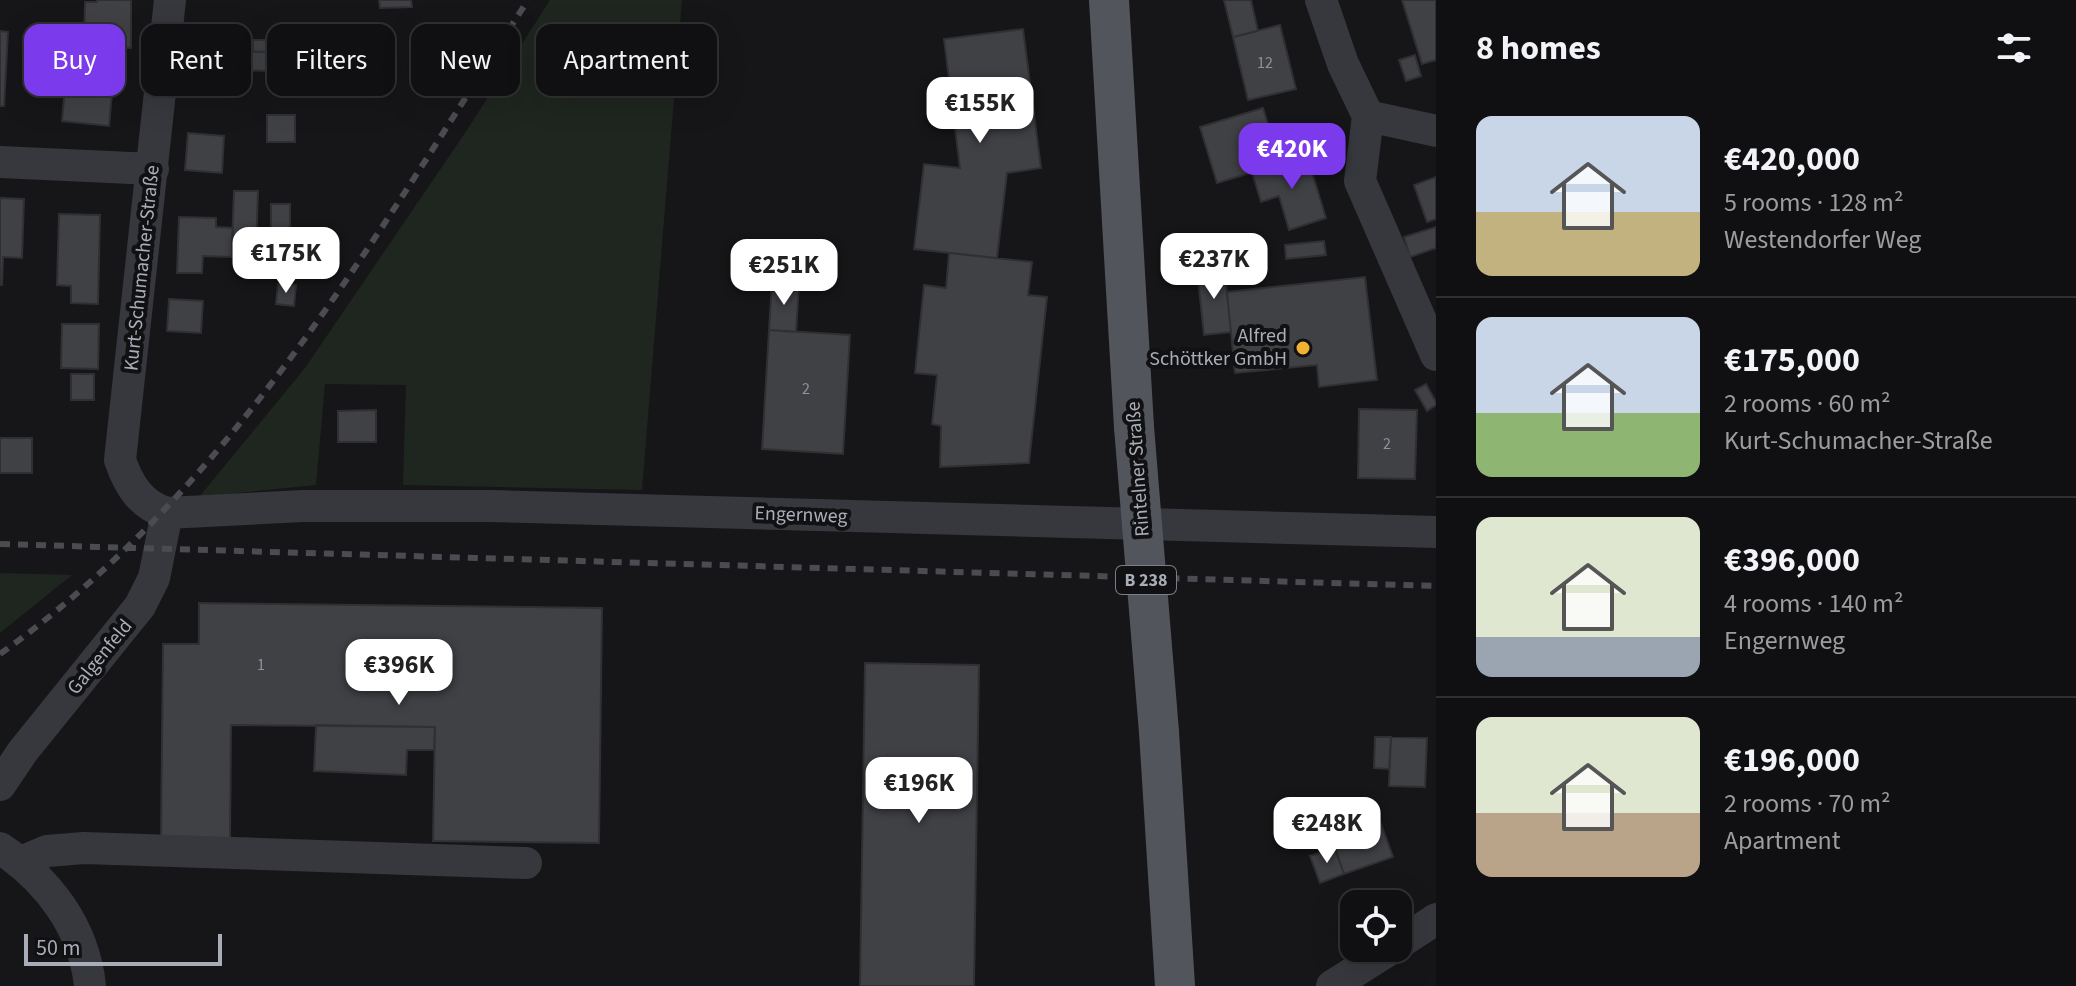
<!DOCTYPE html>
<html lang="en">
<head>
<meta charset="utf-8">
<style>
  body { margin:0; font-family:"Source Sans 3",sans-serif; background:#1e1e20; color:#f1f3f6; height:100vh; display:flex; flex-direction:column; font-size:30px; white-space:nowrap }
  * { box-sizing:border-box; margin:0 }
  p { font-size:26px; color:#9c9d9f }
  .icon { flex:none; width:44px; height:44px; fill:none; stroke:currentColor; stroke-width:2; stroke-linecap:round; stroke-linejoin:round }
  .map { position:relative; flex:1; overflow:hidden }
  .side { display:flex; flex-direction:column; background:#101012; width:640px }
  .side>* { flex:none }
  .guide { position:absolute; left:24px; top:24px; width:760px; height:72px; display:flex; gap:16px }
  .fabs { position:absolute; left:1340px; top:890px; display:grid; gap:16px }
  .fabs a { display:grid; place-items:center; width:72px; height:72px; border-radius:16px; background:#101012; box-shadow:0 8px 32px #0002,0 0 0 2px #303032; font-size:40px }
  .scale { position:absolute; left:24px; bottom:20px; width:198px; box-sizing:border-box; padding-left:8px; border:4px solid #a8adb8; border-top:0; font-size:22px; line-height:28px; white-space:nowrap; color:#a8adb8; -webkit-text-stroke:6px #111113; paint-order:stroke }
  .price { position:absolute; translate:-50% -68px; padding:0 18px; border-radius:16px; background:#fff; color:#222; font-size:26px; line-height:52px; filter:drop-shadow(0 2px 4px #0008) }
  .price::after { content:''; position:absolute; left:50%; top:48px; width:24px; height:18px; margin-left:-12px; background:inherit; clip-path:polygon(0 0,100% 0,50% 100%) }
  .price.current { background:#7c3aed; color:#fff }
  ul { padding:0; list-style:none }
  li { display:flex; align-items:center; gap:24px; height:200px; padding:0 40px }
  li+li { border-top:2px solid #303032 }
  li span { display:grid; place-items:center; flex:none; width:224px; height:160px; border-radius:16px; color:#555 }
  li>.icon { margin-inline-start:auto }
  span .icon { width:96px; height:96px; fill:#fffc; stroke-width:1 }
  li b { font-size:34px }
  h2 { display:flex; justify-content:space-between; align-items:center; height:96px; padding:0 40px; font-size:34px }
  .chip { padding:0 28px; border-radius:16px; background:#101012; box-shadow:0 8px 32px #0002,0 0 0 2px #303032; font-size:28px; line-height:72px }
  .chip.current { background:#7c3aed; color:#fff }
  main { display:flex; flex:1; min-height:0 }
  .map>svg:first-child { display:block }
  .green { fill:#1e261f }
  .building { fill:#404145; stroke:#303034; stroke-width:2 }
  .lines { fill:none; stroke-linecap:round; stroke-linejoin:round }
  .minor { stroke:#37383d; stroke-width:32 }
  .major { stroke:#53555c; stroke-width:40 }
  .rail { stroke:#4a4c52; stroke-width:6; stroke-dasharray:10 8; stroke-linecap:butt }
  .major-bridge { stroke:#53555c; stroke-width:40 }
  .poi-dot { fill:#f2b134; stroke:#111113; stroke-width:3 }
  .labels { text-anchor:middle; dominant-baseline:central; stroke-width:8; stroke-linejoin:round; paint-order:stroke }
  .number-label { font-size:16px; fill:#8e929b }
  .shield { fill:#111113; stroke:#7b7e86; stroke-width:2 }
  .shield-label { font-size:18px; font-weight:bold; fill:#a8adb8 }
  .street-label { font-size:20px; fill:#a8adb8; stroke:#111113 }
  .poi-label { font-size:20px; fill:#a8adb8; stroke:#111113; text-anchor:end }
</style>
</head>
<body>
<main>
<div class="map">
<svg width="1436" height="986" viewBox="0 0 1436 986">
  <rect width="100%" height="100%" fill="#161618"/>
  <path class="green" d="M550 0H682L642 490 403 485 406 385 325 384 316 485 199 497 305 368 467 130Z
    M0 573 72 575 0 633Z"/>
  <path class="building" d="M97 0H131V48L84 47 85 2H97Z
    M379 0H411L412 7 380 8Z
    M1224 0H1251L1258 31 1233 37Z
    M1402 0H1436V60L1422 64Z
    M1280 25 1296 89 1248 100 1233 37Z
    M1023 29 1041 168 1007 173 997 258 914 249 924 164 960 168 944 39Z
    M0 31 8 32 4 106H0Z
    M253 40H276V52H253Z
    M198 49 268 52 267 71 235 70V90L197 88Z
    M1415 55 1421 76 1406 81 1399 60Z
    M71 66 87 68 86 78 70 77Z
    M66 76 113 81 109 126 62 121Z
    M1263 108 1280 164 1217 183 1200 127Z
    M267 115H295V142H267Z
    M188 133 224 136 222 173 185 170Z
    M1307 156 1326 218 1289 230 1279 196 1261 202 1252 172Z
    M1436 177V219L1427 222 1414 185Z
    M234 191H258L256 246 232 245Z
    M0 198 24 199 22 258 3 257 2 285H0Z
    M271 204H290V233H271Z
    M59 214 100 215 98 304 71 303V286L57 285Z
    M179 217 216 218V227L233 228 232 257 203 256 202 273H177Z
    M1436 227V248L1410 257 1404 237Z
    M1324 241 1326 255 1286 259 1285 245Z
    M949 253 1032 262 1028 295 1047 297 1029 463 940 467 941 426 932 424 937 375 915 373 924 285 946 288Z
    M1224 267 1231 332 1204 335 1197 270Z
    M1365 277 1377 380 1319 387 1317 365 1235 373 1227 292Z
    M772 282 799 284 796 332 769 330Z
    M278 284 296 285 294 306 276 304Z
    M169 299 203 301 201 333 167 331Z
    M62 324H99L98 369 61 368Z
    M769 330 850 335 843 454 762 449Z
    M71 374H94V400H71Z
    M1426 384 1436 402V405L1427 411 1415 390Z
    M1359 409 1417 410 1415 479 1358 478Z
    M376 410V442H338V411Z
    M0 438H32V473H0Z
    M199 603 602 608 599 843 433 841 435 727 231 725 230 840 161 839 163 644H199Z
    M865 663 979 665 974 986H860Z
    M316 725 435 727 434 750H407L406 775 314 771Z
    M1375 737H1391L1389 769 1374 768Z
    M1391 737 1427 738 1425 787 1389 786Z
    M1375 807 1393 857 1344 874 1326 824Z
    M1335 848 1344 874 1320 883 1310 856Z"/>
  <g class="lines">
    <path class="minor" d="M170 0 120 460C129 486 141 505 167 513L303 506H491L1436 532
      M1321 0 1343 64 1368 116 1436 131
      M1368 116 1360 181 1436 355
      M0 162 153 169
      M0 785 23 751 140 606 154 578 167 513
      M0 848C48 880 84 927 90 986
      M21 862 47 851 84 848 526 863
      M1398 944 1436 919
      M1332 986 1392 948"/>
    <path class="major" d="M1109 0 1134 427
      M1159 732 1175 986"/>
    <path class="rail" d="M0 544 1436 586
      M0 654C233 488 376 235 528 0"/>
    <path class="major-bridge" d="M1134 427 1159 732"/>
  </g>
  <circle class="poi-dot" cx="1303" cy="348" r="8"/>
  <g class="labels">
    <g class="number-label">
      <text x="1265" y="63">12</text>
      <text x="806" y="389">2</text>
      <text x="1387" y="444">2</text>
      <text x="261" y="665">1</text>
    </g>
    <rect class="shield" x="1116" y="566" width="60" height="28" rx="6"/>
    <g class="shield-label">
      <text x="1146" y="580">B 238</text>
    </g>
    <g class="street-label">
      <text transform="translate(142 268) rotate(-84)">Kurt-Schumacher-Straße</text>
      <text transform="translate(1138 469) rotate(-94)">Rintelner Straße</text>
      <text transform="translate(801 515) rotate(2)">Engernweg</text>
      <text transform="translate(100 657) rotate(-51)">Galgenfeld</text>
    </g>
    <g class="poi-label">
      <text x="1287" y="336">Alfred<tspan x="1287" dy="23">Schöttker GmbH</tspan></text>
    </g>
  </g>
</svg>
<div class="fabs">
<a><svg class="icon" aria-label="locate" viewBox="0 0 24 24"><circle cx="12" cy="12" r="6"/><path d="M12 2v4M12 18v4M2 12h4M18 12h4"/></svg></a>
</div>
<div class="scale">50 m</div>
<b class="price" style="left:980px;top:145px">€155K</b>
<b class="price current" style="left:1292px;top:191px">€420K</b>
<b class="price" style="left:286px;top:295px">€175K</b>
<b class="price" style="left:1214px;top:301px">€237K</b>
<b class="price" style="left:784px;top:307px">€251K</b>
<b class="price" style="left:399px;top:707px">€396K</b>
<b class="price" style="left:919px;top:825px">€196K</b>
<b class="price" style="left:1327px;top:865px">€248K</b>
<div class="guide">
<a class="chip current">Buy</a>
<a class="chip">Rent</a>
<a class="chip">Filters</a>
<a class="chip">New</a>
<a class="chip">Apartment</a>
</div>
</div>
<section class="side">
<h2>8 homes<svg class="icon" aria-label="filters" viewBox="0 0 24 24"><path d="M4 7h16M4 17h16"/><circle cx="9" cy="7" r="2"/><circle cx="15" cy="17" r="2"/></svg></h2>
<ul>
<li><span style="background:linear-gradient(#c9d6e8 60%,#c2b280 0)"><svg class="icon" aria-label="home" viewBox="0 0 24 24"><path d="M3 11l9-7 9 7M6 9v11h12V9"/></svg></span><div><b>€420,000</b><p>5 rooms · 128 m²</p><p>Westendorfer Weg</p></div></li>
<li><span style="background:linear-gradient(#c9d6e8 60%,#8fb573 0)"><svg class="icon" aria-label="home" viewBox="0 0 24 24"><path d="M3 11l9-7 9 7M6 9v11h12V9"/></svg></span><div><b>€175,000</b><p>2 rooms · 60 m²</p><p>Kurt-Schumacher-Straße</p></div></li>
<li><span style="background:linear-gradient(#dfe7d0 75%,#9aa5b1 0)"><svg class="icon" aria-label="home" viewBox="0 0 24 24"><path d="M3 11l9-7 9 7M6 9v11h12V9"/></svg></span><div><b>€396,000</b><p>4 rooms · 140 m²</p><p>Engernweg</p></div></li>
<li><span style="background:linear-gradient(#dfe7d0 60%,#b9a48a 0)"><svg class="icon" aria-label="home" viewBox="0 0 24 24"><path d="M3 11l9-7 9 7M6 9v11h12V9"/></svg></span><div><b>€196,000</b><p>2 rooms · 70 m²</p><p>Apartment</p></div></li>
</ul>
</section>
</main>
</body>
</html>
